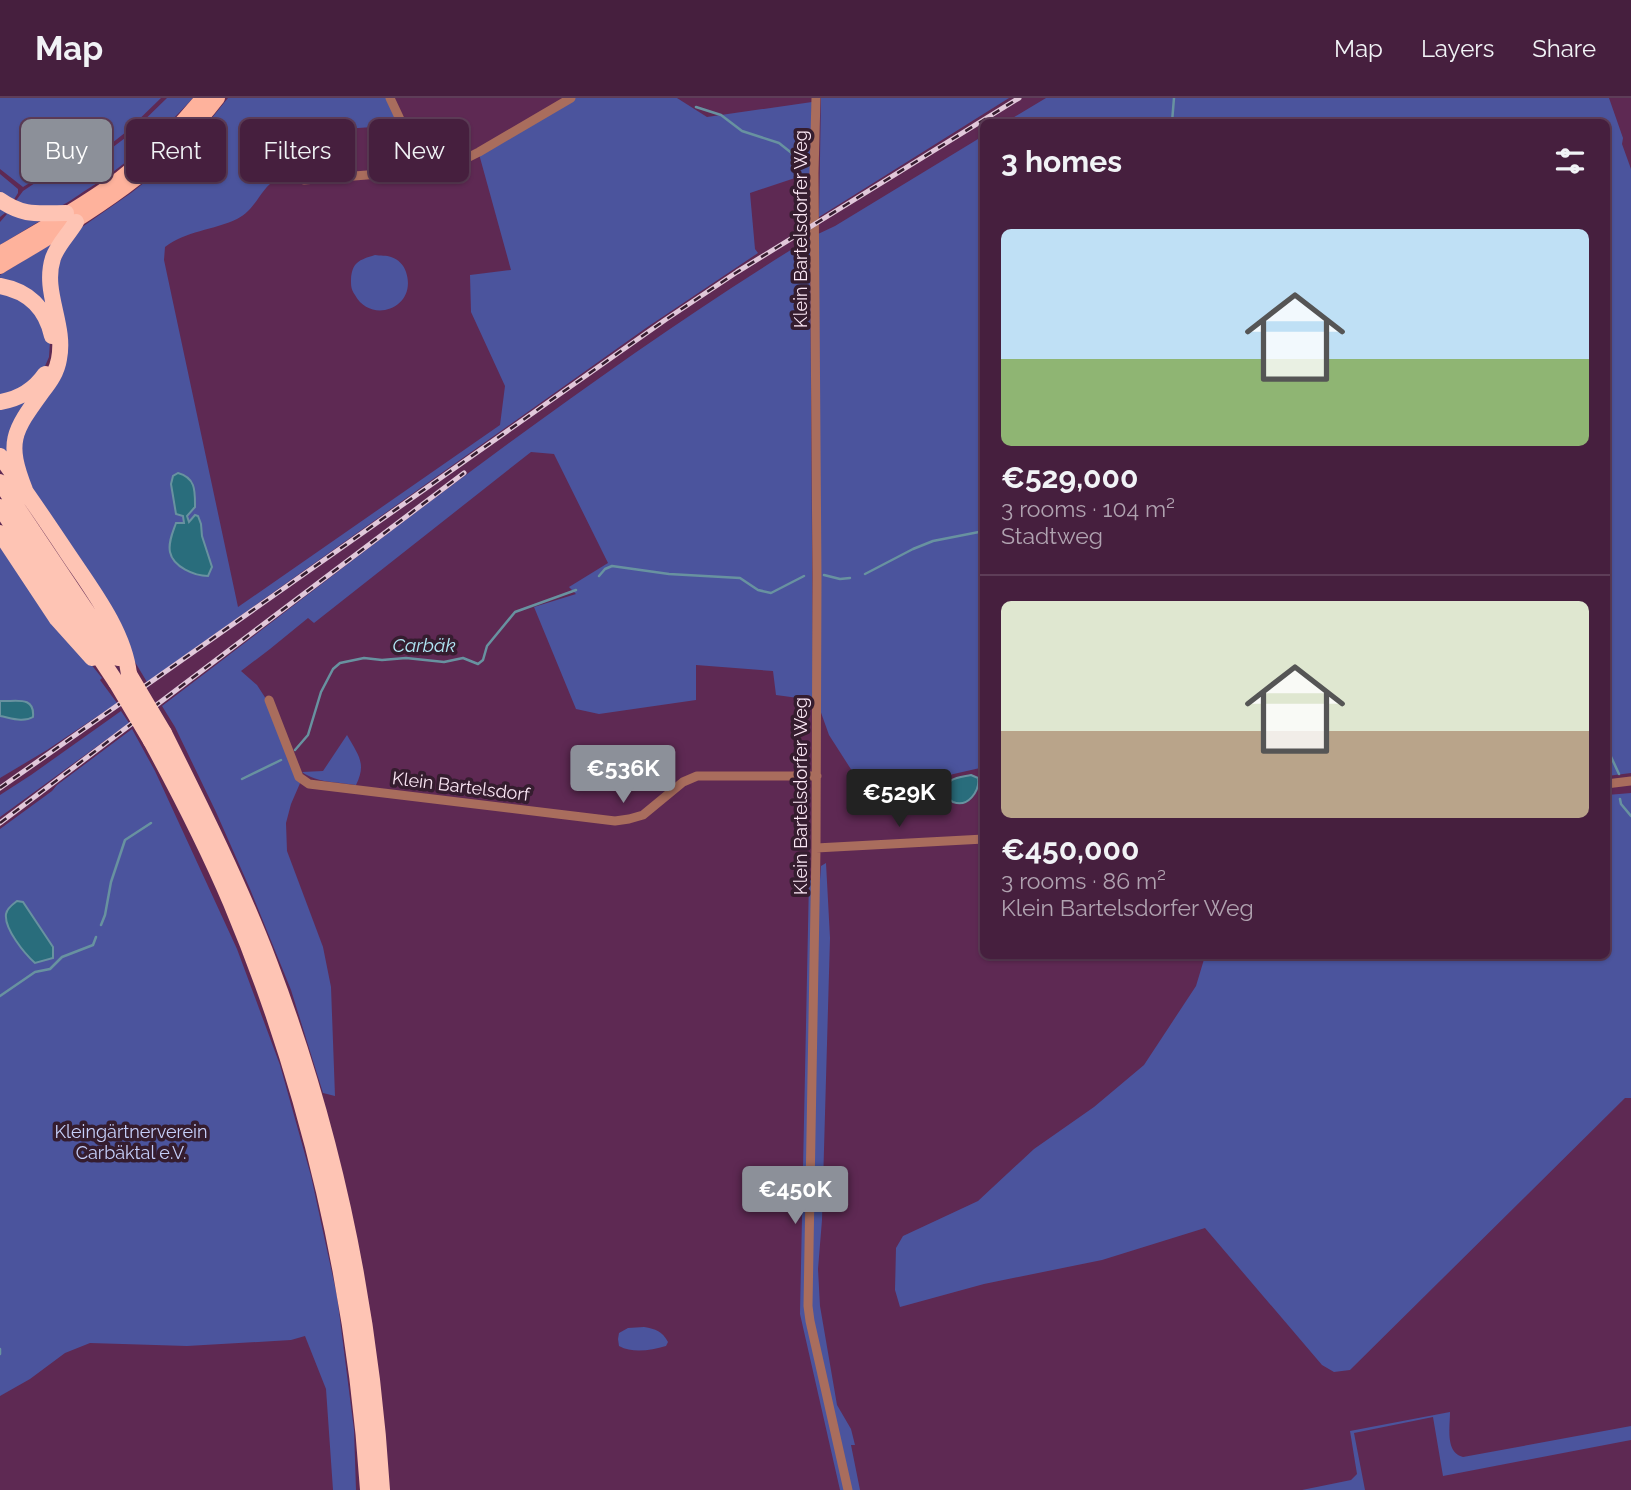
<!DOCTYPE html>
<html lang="en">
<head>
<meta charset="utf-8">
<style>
  body { margin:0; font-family:Raleway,sans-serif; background:#502c49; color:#f1f3f6; height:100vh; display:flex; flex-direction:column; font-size:26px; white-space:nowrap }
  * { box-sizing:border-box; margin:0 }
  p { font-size:23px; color:#b0a2b0 }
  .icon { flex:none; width:38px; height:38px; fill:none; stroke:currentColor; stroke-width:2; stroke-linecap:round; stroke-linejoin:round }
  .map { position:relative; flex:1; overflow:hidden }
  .panel { position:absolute; left:980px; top:21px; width:630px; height:840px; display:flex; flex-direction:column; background:#461f3e; border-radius:10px; box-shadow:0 2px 5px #0004,0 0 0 2px #5e3d58 }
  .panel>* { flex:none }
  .top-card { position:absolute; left:21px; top:21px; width:665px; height:63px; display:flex; gap:14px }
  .price { position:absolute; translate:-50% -60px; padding:0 16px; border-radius:7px; background:#8c9099; color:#fff; font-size:23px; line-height:46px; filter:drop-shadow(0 2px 4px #0008) }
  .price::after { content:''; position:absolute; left:50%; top:42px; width:21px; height:16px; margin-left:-10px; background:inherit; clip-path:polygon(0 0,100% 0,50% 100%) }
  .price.active { background:#222; color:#fff }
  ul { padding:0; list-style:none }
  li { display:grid; align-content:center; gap:14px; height:371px; padding:0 21px }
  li+li { border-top:2px solid #5e3d58 }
  li span { display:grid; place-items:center; height:217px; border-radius:10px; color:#555 }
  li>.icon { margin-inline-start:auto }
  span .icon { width:126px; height:126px; fill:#fffc; stroke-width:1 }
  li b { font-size:30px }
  h2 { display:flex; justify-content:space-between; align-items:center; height:84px; padding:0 21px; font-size:30px }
  .tag { padding:0 24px; border-radius:10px; background:#461f3e; box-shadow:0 2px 5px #0004,0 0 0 2px #5e3d58; font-size:24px; line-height:63px }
  .tag.active { background:#8c9099; color:#fff }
  header { display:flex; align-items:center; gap:42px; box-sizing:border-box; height:98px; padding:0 35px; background:#461f3e; border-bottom:2px solid #5e3d58 }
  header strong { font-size:33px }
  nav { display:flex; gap:38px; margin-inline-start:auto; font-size:24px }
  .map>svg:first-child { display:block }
  .green { fill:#4b549d }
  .water { fill:#296d7c; stroke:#6892a0; stroke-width:2 }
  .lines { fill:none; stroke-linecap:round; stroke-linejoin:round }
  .stream { stroke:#6892a0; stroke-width:2.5 }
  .minor { stroke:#a96d5d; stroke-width:9 }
  .trunk { stroke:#feb29c; stroke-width:14 }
  .motorway { stroke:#fec4b4; stroke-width:16 }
  .rail-casing { stroke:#e1c8da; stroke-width:5 }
  .rail { stroke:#351d2f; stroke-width:2.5; stroke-dasharray:8; stroke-linecap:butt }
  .motorway-bridge { stroke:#fec4b4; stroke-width:16 }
  .labels { text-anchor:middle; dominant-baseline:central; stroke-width:7; stroke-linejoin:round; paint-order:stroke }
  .street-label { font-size:18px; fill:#fbe7f5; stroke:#351d2f }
  .park-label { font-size:18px; fill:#c6cff9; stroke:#351d2f }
  .water-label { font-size:19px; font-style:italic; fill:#b1e8f6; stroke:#351d2f }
</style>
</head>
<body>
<header>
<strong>Map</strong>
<nav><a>Map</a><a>Layers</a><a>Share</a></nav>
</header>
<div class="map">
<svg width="1631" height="1392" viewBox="0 0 1631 1392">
  <rect width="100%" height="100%" fill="#5e2953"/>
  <path class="green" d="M0 0H161L126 34 79 71 59 78 33 83 23 89 0 71Z
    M167 0H193C160 36 125 69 83 94 73 101 62 109 50 112 31 117 15 109 0 99V76L18 91V95L13 103 15 104 23 93 35 85 60 83 72 79 80 74 129 37Z
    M228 0H388L401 27 301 34 304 79C295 80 283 79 276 82 261 89 256 112 237 121 214 132 185 133 165 149L164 162 238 509 500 327 505 288 471 214 470 177 511 172 479 56 575 0H677L707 19 812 4 810 75 750 95 755 151 758 155 646 230 147 584 26 383 18 346 58 275 53 179 72 136 131 95 173 62 203 31Z
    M821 0H1009L819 119Z
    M1046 0H1609L1623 40 1622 46 1631 71V675L1607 678 1606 24H1006Z
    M983 38V673L980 670 936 680 854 676 829 637 819 609 818 136 835 128Z
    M0 106 43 121 0 147V124L7 116 5 115 0 119Z
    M810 140 813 602 776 597 773 573 696 567V602L599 616 576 611 534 509 576 496 569 489 608 465 554 356 531 354 314 525 308 520 270 551 241 573 257 587 268 604 301 683 291 706 286 725 287 753 323 849 331 889 335 998 323 995 291 892 250 791 216 714 175 629 162 608C374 447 583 280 810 140Z
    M56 143C52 155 47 167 47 180 47 208 65 236 56 264 53 275 47 284 40 292 17 322 6 337 15 375L0 356V306C56 298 78 230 31 196 21 190 11 187 0 184V177Z
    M375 157C380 158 387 157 391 159 398 161 404 167 406 174 418 210 371 227 355 197 351 191 351 188 351 182 352 164 359 162 375 157Z
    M0 190 33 206 50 244 49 259 42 275 36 282 0 301Z
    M0 445 50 515 102 580 100 582 117 605 47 652 0 680V618L27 622 26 603H0Z
    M121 613 129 625 0 719V697L31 677Z
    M132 631 155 673 237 851 280 967 311 1078 337 1198 354 1332 356 1392H333L326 1291 305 1238 291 1242 187 1248 90 1245 65 1255 30 1281 0 1298V731L52 693 57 687Z
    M347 637C358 657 367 665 356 687 338 684 317 685 302 674L323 673Z
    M1631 695V1000H1625L1350 1272 1334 1274 1322 1267 1205 1130 1102 1162 984 1186 900 1209 895 1192 896 1150 903 1138 978 1103 1034 1051 1094 1009 1144 967 1196 888 1205 858H1606L1607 697Z
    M826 765 830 840 822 1122 818 1171 820 1208 837 1307 851 1331 855 1347H851L860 1392H840L800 1216 809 782H820L821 768Z
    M644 1229C656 1231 662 1233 668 1244L666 1248C651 1252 634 1256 619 1248L618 1241 619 1235 628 1230Z
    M1450 1314C1450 1330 1445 1354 1463 1359L1631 1328V1342L1443 1378 1433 1319 1354 1335 1365 1392H1302L1351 1382 1357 1376 1350 1333Z"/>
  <path class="water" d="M178 375C196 380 195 393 195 409L187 418 189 424 195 417 198 418 201 426 202 438 212 469 208 478C195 478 173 469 170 454 168 444 173 434 176 425H184L183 418 176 416 171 386 173 378Z
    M0 603C15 604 35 597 33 619 23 625 11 620 0 618Z
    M971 677 978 680C980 693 968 710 953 704 951 703 946 698 944 696 948 679 955 680 971 677Z
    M17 803 23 804 53 849V860L35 865C25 856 4 831 6 816 7 810 13 806 17 803Z"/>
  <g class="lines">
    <path class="stream" d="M696 9 721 17 742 33 779 45 808 68
      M1172 24 1174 0
      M865 476 913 451 933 443 984 433
      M824 477 840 481 850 480
      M599 478 605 471 612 468 669 476 740 480 758 492 771 495 804 478
      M1606 648 1619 676
      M295 652 308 637 321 594 333 571 340 565 364 560 382 562 406 560 444 564 463 560 478 566 483 562 487 548 515 514 576 492
      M242 681 281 662
      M1620 701 1621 706 1631 718
      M101 827 105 817 111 784 125 742 151 725
      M0 898 35 874 50 871 62 859 93 847 96 839
      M0 1251V1256"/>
    <path class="minor" d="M390 0 413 49 425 67
      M816 0 814 75 817 479 816 750 808 1208 810 1223 848 1392
      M304 82 417 73 425 67 440 70 461 63 479 54 571 0
      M269 602 299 679 309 686 615 723 629 721 643 717 683 684 697 678H817
      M1606 686 1631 683
      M816 750 984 741"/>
    <path class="trunk" d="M0 155C40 131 83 108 120 80 150 57 179 29 202 0
      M0 169C80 121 160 76 218 0"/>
    <path class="motorway" d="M0 102C24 119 39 115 66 115
      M0 188C28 193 46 210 52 238
      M0 304C19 301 34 292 45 276
      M0 358C24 390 46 423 68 456 92 492 124 533 129 576
      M0 384 118 560
      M25 392C6 344 13 334 42 294 50 284 57 274 59 261 66 226 42 194 53 160 58 146 69 136 76 124
      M0 409 116 584
      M0 435 57 521 92 560
      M164 635C202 711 240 787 270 866 334 1034 371 1213 382 1392
      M151 643C180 696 207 749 231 805 309 991 355 1191 368 1392"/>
    <defs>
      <path id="rail" d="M0 690 665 222 737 174 1019 0
        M0 725 464 375"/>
    </defs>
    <use href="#rail" class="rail-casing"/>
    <use href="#rail" class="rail"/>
    <path class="motorway-bridge" d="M129 576 164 635
      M116 584 151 643"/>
  </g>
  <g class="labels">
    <g class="street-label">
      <text transform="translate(800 131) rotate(-90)">Klein Bartelsdorfer Weg</text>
      <text transform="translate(461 688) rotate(7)">Klein Bartelsdorf</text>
      <text transform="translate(800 698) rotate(-90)">Klein Bartelsdorfer Weg</text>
    </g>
    <g class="park-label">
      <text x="131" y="1033">Kleingärtnerverein<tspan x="131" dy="21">Carbäktal e.V.</tspan></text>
    </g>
    <g class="water-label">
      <text x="424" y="547">Carbäk</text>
    </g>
  </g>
</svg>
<b class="price" style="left:623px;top:707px">€536K</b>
<b class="price active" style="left:899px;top:731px">€529K</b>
<b class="price" style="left:795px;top:1128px">€450K</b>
<div class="top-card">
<a class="tag active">Buy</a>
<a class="tag">Rent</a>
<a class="tag">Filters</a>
<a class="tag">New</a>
</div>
<section class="panel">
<h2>3 homes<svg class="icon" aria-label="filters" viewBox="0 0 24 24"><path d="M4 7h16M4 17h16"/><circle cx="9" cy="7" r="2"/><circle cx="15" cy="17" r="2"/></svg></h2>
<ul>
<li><span style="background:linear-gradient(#bfe0f5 60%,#8fb573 0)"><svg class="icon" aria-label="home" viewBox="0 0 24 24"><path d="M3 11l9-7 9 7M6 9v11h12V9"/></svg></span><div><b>€529,000</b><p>3 rooms · 104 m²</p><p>Stadtweg</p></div></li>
<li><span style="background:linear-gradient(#dfe7d0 60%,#b9a48a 0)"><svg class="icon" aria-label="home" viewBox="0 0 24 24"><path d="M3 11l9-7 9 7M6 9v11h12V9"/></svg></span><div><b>€450,000</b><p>3 rooms · 86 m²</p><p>Klein Bartelsdorfer Weg</p></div></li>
</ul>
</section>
</div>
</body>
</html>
